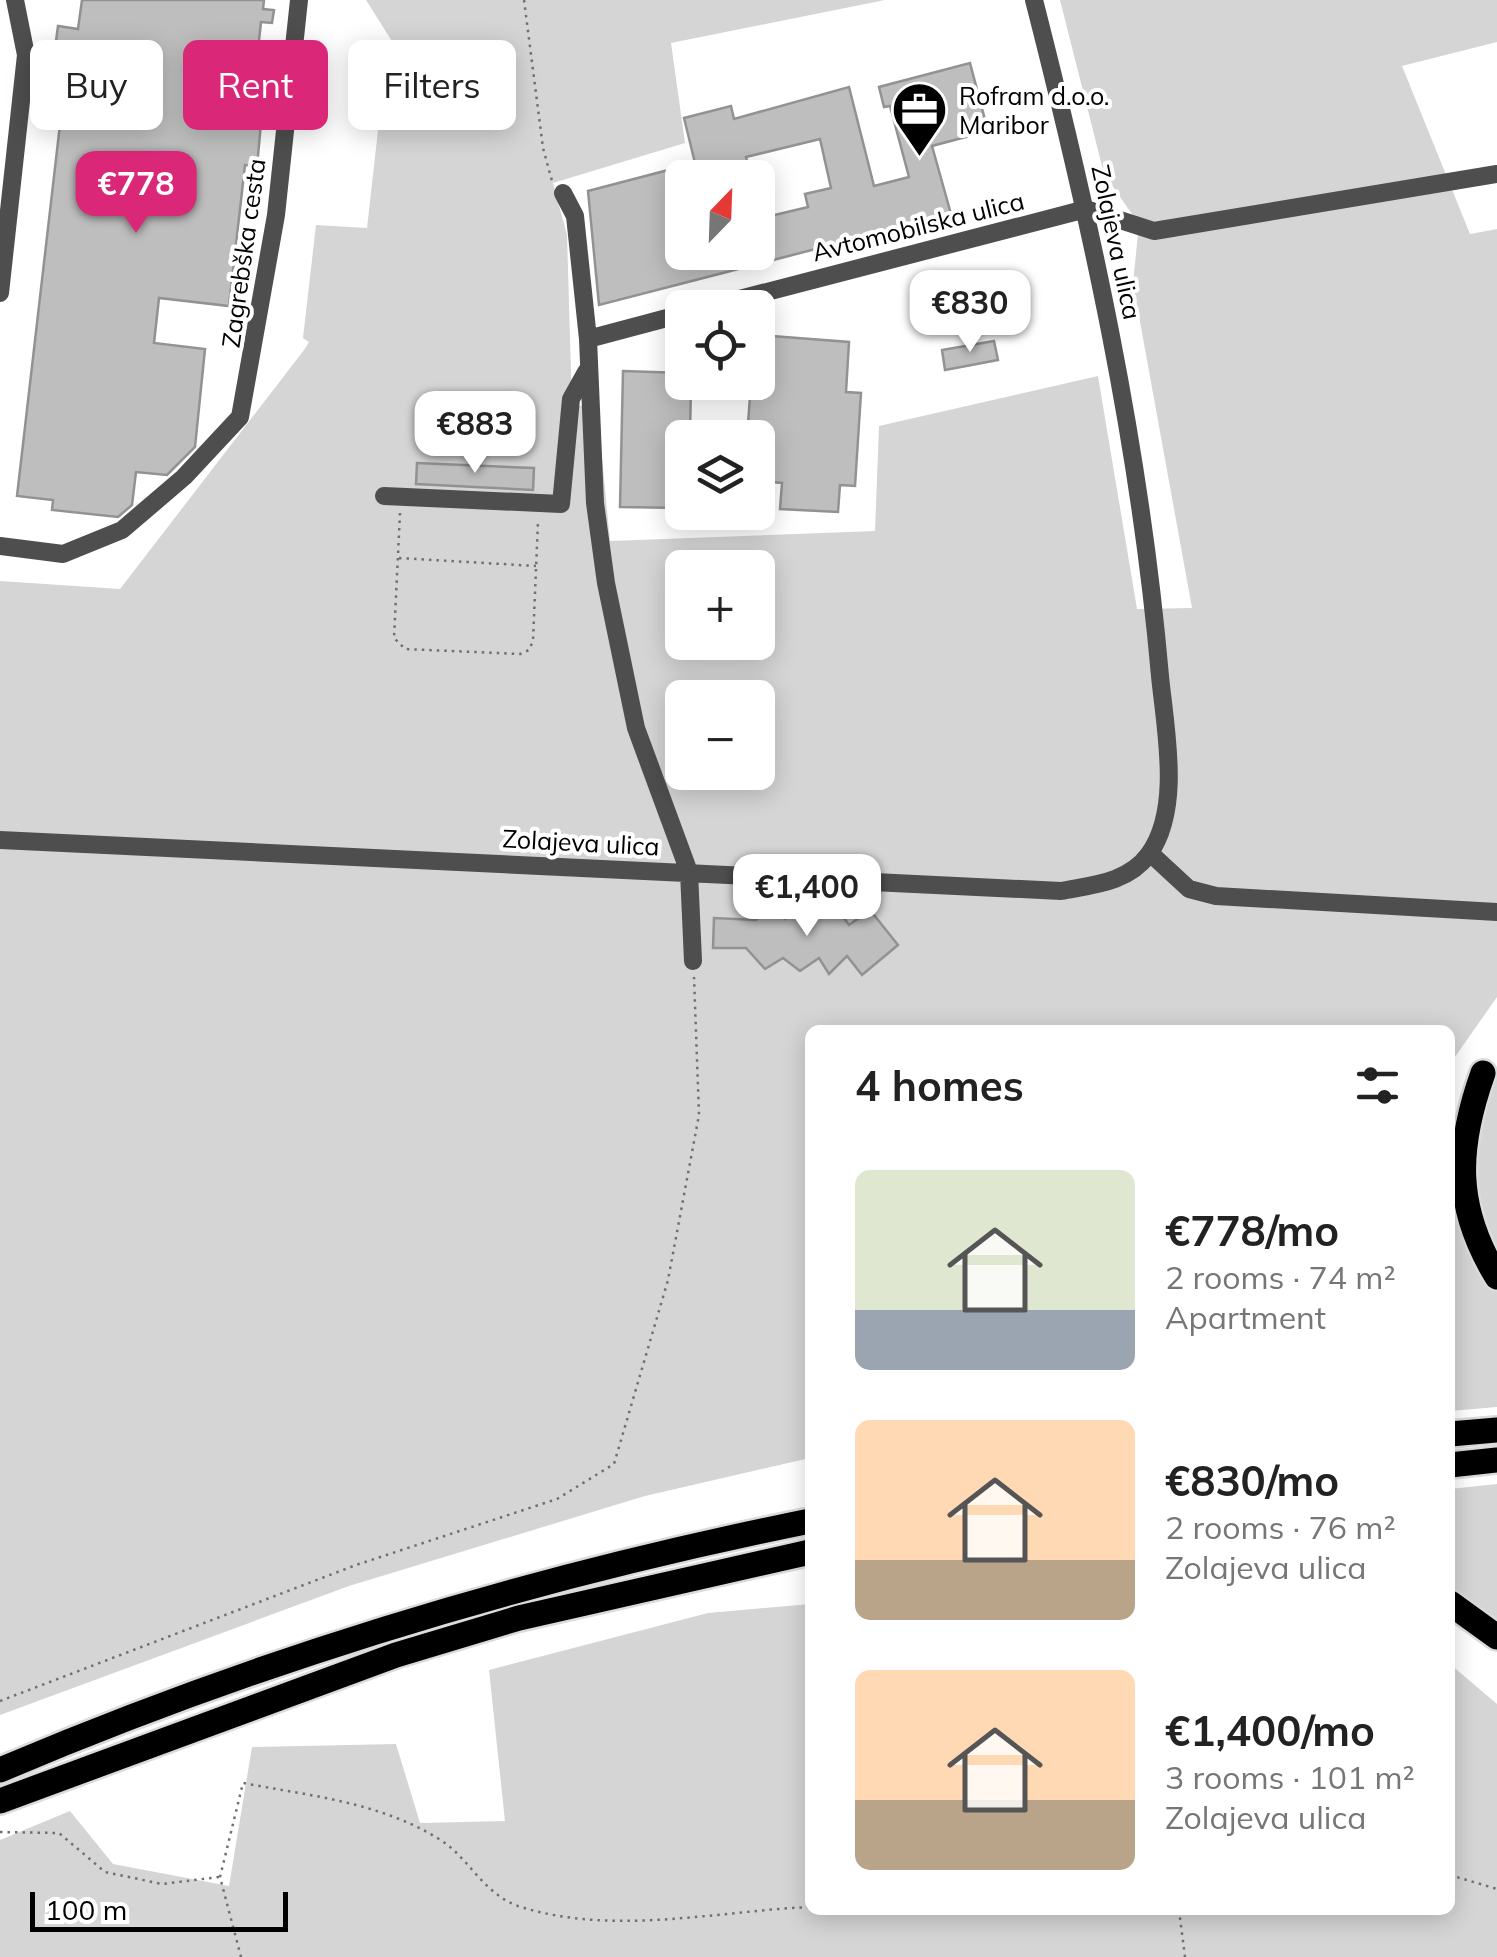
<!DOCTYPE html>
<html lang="en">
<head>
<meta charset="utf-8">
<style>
  body { margin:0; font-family:Mulish,sans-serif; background:#f6f6f6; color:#222; height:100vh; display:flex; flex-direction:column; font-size:38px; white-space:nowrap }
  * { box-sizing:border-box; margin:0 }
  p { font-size:32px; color:#767676 }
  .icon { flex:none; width:55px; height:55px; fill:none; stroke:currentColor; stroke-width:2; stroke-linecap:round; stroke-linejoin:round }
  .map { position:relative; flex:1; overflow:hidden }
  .sheet { position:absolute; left:805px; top:1025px; width:650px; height:890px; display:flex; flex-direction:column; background:#fff; border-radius:15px; box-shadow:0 5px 25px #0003 }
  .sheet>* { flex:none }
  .guide { position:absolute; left:30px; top:40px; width:625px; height:90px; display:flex; gap:20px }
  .needle { width:65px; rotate:23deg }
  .fabs { position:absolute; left:665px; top:160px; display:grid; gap:20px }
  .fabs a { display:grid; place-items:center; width:110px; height:110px; border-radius:15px; background:#fff; box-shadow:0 5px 25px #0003; font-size:50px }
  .scale { position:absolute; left:30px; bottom:25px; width:258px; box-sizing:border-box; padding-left:10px; border:5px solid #000; border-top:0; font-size:28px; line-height:35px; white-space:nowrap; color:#000; -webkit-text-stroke:8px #fff; paint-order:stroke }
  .price { position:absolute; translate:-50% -85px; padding:0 22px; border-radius:20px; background:#fff; color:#222; font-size:32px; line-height:65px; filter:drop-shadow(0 2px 5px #0008) }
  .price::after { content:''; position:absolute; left:50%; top:60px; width:30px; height:22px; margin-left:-15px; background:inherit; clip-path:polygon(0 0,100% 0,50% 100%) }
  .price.current { background:#db2777; color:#fff }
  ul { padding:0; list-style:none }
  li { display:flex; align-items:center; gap:30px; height:250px; padding:0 50px }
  li span { display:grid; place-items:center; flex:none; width:280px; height:200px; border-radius:15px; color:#555 }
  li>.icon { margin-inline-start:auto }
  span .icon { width:120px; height:120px; fill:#fffc; stroke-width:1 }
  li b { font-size:42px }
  h2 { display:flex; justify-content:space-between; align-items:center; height:120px; padding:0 50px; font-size:42px }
  .pill { padding:0 35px; border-radius:15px; background:#fff; box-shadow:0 5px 25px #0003; font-size:35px; line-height:90px }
  .pill.current { background:#db2777; color:#fff }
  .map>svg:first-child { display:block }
  .green { fill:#d5d5d5; fill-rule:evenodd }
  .building { fill:#bebebe; stroke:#929292; stroke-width:2.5; fill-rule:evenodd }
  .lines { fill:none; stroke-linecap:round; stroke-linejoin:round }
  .highway-casing { stroke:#dbdbdb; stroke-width:30 }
  .path { stroke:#707070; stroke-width:2.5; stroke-dasharray:2.5 5; stroke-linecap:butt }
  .minor { stroke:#4e4e4e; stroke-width:18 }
  .highway { stroke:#000; stroke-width:25 }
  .labels { text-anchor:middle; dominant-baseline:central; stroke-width:8; stroke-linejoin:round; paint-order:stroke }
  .poi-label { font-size:25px; fill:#000; stroke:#fff; text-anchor:start }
  .street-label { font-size:25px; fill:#000; stroke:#fff }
</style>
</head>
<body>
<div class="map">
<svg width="1497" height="1957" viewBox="0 0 1497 1957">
  <rect width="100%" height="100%" fill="#fff"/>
  <path class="green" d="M366 0H885L671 43 685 143 553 183 567 235 572 406 597 405 610 541 875 531 879 426 1098 376 1137 609 1192 608 1133 283 1139 224 1104 174 1060 0H1497V42L1402 66 1470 234 1497 229V997L1450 1064V1030H810V1458L645 1496 349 1586 0 1715V581L120 589 304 350 309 342 303 338 316 225 367 228 387 50 395 46ZM682 568H758V642H682ZM682 698H758V772H682Z
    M1497 1071V1262L1468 1180 1489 1080Z
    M1461 1122 1467 1242 1497 1292V1407L1450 1411V1138Z
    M1497 1484V1629L1450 1592V1489Z
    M810 1604V1910H1450V1664L1497 1704V1957H0V1840L70 1811 113 1864 229 1886 252 1747 396 1744 420 1823 505 1821 489 1670 708 1613Z"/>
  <path class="building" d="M82 0H264L263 9 274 10 272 23 261 22 257 59 267 60 257 166 245 165 229 306 159 298 154 343 205 349 195 447 167 475 136 472 132 505 118 517 52 510 53 500 17 496 64 90 35 86 38 62 53 64 58 26 78 29Z
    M970 63 988 131 932 146 951 214 599 305 588 191 695 163 684 118 731 106 734 119 849 87 874 186 909 177 890 106 884 107 879 87ZM820 139 831 188 805 194 808 207 758 219V252H682V178H751L746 157Z
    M758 335 849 342 846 392 861 393 855 486 840 485 838 512 780 509 782 483 758 481V438H747L751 382H758Z
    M994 341 998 360 945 370 942 350Z
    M623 371 682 373V382H691L690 438 671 440 670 483 682 484V508L620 507Z
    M417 463 534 468 533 490 416 484Z
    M771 905 785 919 803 905 815 919 837 908 849 925 870 910 898 945 862 975 847 956 829 974 819 958 800 971 783 958 765 969 746 948H713L714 918 756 920Z"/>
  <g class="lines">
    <defs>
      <path id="highway" d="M1483 1073C1456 1149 1454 1207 1497 1277
        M1450 1434 1497 1430
        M1450 1465 1497 1460
        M1450 1603 1497 1637
        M0 1770C261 1659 532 1577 810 1521
        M0 1801 396 1655 519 1618 810 1552"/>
    </defs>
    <use href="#highway" class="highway-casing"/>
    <path class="path" d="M524 0 543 148 552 181
      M400 513 394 638 405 649 520 654 529 650 533 641 538 521
      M399 558 536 566
      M0 1701 356 1565 557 1499 614 1464 668 1280 699 1115 694 977
      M0 1832 59 1833 105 1872 162 1884 219 1877
      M1450 1875 1497 1889
      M1179 1910 1185 1957
      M241 1957 220 1877 243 1783C311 1796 379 1802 439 1839 470 1858 483 1895 521 1907 614 1936 716 1911 810 1907"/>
    <path class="minor" d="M563 193 575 216 588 339 595 503 606 583 636 728 689 872 693 961
      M0 293 26 55 15 0
      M705 308 1086 209 1154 231 1497 174
      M588 339 682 314
      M384 496 561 504 571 399 586 372
      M0 546 63 554 122 530 184 477 240 417 276 215 299 0
      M0 840 1061 891C1092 885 1128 883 1149 854 1182 808 1165 728 1160 676 1140 446 1091 223 1034 0
      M1150 853 1189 889 1216 896 1497 912"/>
    <use href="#highway" class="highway"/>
  </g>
  <defs>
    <symbol id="office-pin" viewBox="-11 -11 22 30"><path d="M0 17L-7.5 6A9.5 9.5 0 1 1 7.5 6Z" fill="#000" stroke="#fff"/><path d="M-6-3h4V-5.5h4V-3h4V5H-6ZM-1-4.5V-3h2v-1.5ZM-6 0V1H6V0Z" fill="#fff"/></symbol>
  </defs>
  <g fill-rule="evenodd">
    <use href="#office-pin" x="888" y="78" width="63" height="86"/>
  </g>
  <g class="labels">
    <g class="poi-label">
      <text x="959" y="95">Rofram d.o.o.<tspan x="959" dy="29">Maribor</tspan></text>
    </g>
    <g class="street-label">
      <text transform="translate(918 226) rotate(-14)">Avtomobilska ulica</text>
      <text transform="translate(1117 242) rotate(78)">Zolajeva ulica</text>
      <text transform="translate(243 253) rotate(-82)">Zagrebška cesta</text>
      <text transform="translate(581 842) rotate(3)">Zolajeva ulica</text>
    </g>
  </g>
</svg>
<div class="fabs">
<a><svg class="needle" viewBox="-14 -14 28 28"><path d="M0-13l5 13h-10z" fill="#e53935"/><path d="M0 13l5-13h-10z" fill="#767676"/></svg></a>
<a><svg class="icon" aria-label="locate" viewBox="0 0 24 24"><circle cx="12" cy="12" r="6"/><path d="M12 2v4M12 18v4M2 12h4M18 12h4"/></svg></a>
<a><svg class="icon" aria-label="layers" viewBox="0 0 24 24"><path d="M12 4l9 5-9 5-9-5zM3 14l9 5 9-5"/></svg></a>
<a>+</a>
<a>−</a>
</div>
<div class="scale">100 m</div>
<b class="price current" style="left:136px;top:236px">€778</b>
<b class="price" style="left:970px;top:355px">€830</b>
<b class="price" style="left:475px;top:476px">€883</b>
<b class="price" style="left:807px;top:939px">€1,400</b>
<div class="guide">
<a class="pill">Buy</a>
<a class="pill current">Rent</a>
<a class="pill">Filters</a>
</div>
<section class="sheet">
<h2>4 homes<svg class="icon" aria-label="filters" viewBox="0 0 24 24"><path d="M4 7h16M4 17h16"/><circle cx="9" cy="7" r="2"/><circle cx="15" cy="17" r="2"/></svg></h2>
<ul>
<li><span style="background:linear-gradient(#dfe7d0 70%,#9aa5b1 0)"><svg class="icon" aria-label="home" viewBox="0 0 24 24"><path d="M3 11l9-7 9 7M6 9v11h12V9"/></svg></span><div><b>€778/mo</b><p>2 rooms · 74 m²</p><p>Apartment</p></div></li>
<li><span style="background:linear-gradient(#ffd9b3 70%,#b9a48a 0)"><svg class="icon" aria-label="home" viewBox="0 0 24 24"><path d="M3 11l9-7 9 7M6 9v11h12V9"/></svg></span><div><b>€830/mo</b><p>2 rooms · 76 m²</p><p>Zolajeva ulica</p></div></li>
<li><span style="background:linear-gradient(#ffd9b3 65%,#b9a48a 0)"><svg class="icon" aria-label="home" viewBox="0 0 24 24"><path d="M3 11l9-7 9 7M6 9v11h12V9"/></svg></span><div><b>€1,400/mo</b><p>3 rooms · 101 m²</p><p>Zolajeva ulica</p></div></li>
</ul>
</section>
</div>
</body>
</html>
